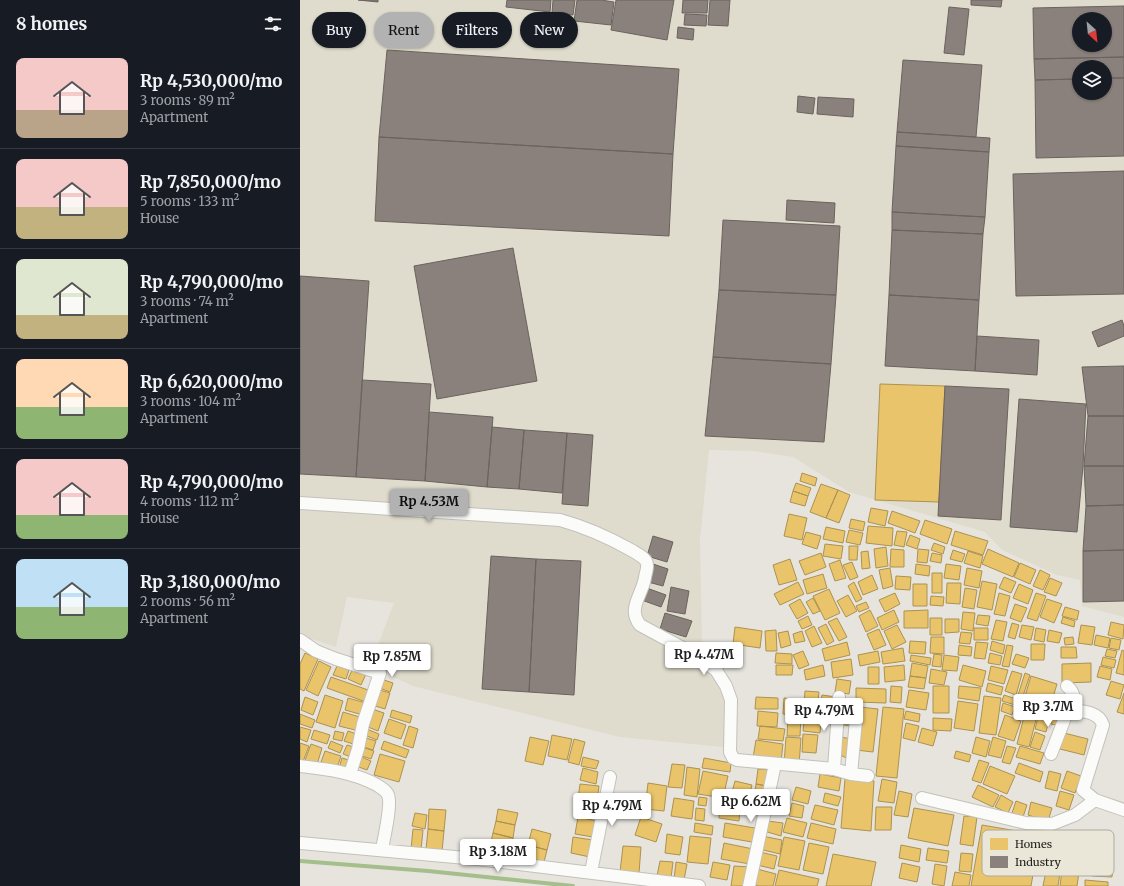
<!DOCTYPE html>
<html lang="en">
<head>
<meta charset="utf-8">
<style>
  body { margin:0; font-family:Merriweather,serif; background:#20242c; color:#f1f3f6; height:100vh; display:flex; flex-direction:column; font-size:15px; white-space:nowrap }
  * { box-sizing:border-box; margin:0 }
  p { font-size:13px; color:#9ea1a6 }
  .icon { flex:none; width:22px; height:22px; fill:none; stroke:currentColor; stroke-width:2; stroke-linecap:round; stroke-linejoin:round }
  .map { position:relative; flex:1; overflow:hidden }
  .side { display:flex; flex-direction:column; background:#171b24; width:300px }
  .side>* { flex:none }
  .guide { position:absolute; left:12px; top:12px; width:380px; height:36px; display:flex; gap:8px }
  .needle { width:26px; rotate:153deg }
  .buttons { position:absolute; left:772px; top:12px; display:grid; gap:8px }
  .buttons a { display:grid; place-items:center; width:40px; height:40px; border-radius:50%; background:#171b24; box-shadow:0 1px 3px #0004; font-size:20px }
  .price { position:absolute; translate:-50% -34px; padding:0 9px; border-radius:4px; background:#fff; color:#222; font-size:13px; line-height:26px; filter:drop-shadow(0 1px 2px #0008) }
  .price::after { content:''; position:absolute; left:50%; top:24px; width:12px; height:9px; margin-left:-6px; background:inherit; clip-path:polygon(0 0,100% 0,50% 100%) }
  .price.active { background:#b2b2b2; color:#111 }
  ul { padding:0; list-style:none }
  li { display:flex; align-items:center; gap:12px; height:100px; padding:0 16px }
  li+li { border-top:1px solid #363941 }
  li span { display:grid; place-items:center; flex:none; width:112px; height:80px; border-radius:8px; color:#555 }
  li>.icon { margin-inline-start:auto }
  span .icon { width:48px; height:48px; fill:#fffc; stroke-width:1 }
  li b { font-size:17px }
  h2 { display:flex; justify-content:space-between; align-items:center; height:48px; padding:0 16px; font-size:17px }
  .pill { padding:0 14px; border-radius:18px; background:#171b24; box-shadow:0 1px 3px #0004; font-size:14px; line-height:36px }
  .pill.active { background:#b2b2b2; color:#111 }
  main { display:flex; flex:1; min-height:0 }
  .map>svg:first-child { display:block }
  .built { fill:#dfdccd; fill-rule:evenodd }
  .homes { fill:#e9c46a; stroke:#ac9252 }
  .industry { fill:#8a817c; stroke:#6a635e; fill-rule:evenodd }
  .lines { fill:none; stroke-linecap:round; stroke-linejoin:round }
  .stream { stroke:#a4be8c; stroke-width:4 }
  .street-casing { stroke:#c2c1bb; stroke-width:14 }
  .street { stroke:#fbfbfa; stroke-width:12 }
  .key { fill:#eae7d9; stroke:#adaa9f; stroke-width:1 }
  .key-label { font-size:11px; fill:#1e1d19 }
</style>
</head>
<body>
<main>
<section class="side">
<h2>8 homes<svg class="icon" aria-label="filters" viewBox="0 0 24 24"><path d="M4 7h16M4 17h16"/><circle cx="9" cy="7" r="2"/><circle cx="15" cy="17" r="2"/></svg></h2>
<ul>
<li><span style="background:linear-gradient(#f6c9c9 65%,#b9a48a 0)"><svg class="icon" aria-label="home" viewBox="0 0 24 24"><path d="M3 11l9-7 9 7M6 9v11h12V9"/></svg></span><div><b>Rp 4,530,000/mo</b><p>3 rooms · 89 m²</p><p>Apartment</p></div></li>
<li><span style="background:linear-gradient(#f6c9c9 60%,#c2b280 0)"><svg class="icon" aria-label="home" viewBox="0 0 24 24"><path d="M3 11l9-7 9 7M6 9v11h12V9"/></svg></span><div><b>Rp 7,850,000/mo</b><p>5 rooms · 133 m²</p><p>House</p></div></li>
<li><span style="background:linear-gradient(#dfe7d0 70%,#c2b280 0)"><svg class="icon" aria-label="home" viewBox="0 0 24 24"><path d="M3 11l9-7 9 7M6 9v11h12V9"/></svg></span><div><b>Rp 4,790,000/mo</b><p>3 rooms · 74 m²</p><p>Apartment</p></div></li>
<li><span style="background:linear-gradient(#ffd9b3 60%,#8fb573 0)"><svg class="icon" aria-label="home" viewBox="0 0 24 24"><path d="M3 11l9-7 9 7M6 9v11h12V9"/></svg></span><div><b>Rp 6,620,000/mo</b><p>3 rooms · 104 m²</p><p>Apartment</p></div></li>
<li><span style="background:linear-gradient(#f6c9c9 70%,#8fb573 0)"><svg class="icon" aria-label="home" viewBox="0 0 24 24"><path d="M3 11l9-7 9 7M6 9v11h12V9"/></svg></span><div><b>Rp 4,790,000/mo</b><p>4 rooms · 112 m²</p><p>House</p></div></li>
<li><span style="background:linear-gradient(#bfe0f5 60%,#8fb573 0)"><svg class="icon" aria-label="home" viewBox="0 0 24 24"><path d="M3 11l9-7 9 7M6 9v11h12V9"/></svg></span><div><b>Rp 3,180,000/mo</b><p>2 rooms · 56 m²</p><p>Apartment</p></div></li>
</ul>
</section>
<div class="map">
<svg width="824" height="886" viewBox="0 0 824 886">
  <rect width="100%" height="100%" fill="#e6e4dd"/>
  <path class="built" d="M0 0H824V617L782 606 780 580 757 575 702 550 685 532 549 492 493 457 454 451 409 450 400 540 402 646 433 691V748L320 737 113 686 70 666 94 603 47 597 36 647 0 635ZM779 19H805V45H779ZM779 67H805V93H779Z"/>
  <path class="homes" d="M580 384 645 386 639 502 575 500Z
    M502 473 517 478 515 486 500 481Z
    M496 483 511 488 508 496 493 491Z
    M521 484 538 490 526 518 510 512Z
    M538 490 550 495 539 523 526 518Z
    M493 491 508 496 505 506 490 502Z
    M571 508 588 511 585 526 568 522Z
    M592 511 620 521 615 533 588 523Z
    M489 514 507 518 502 540 484 536Z
    M551 519 565 522 563 531 549 528Z
    M625 520 652 529 647 544 620 534Z
    M568 526 593 528 592 546 566 543Z
    M526 527 545 531 543 543 523 539Z
    M549 530 563 533 560 545 546 542Z
    M597 531 607 532 604 547 594 545Z
    M655 531 688 541 683 555 651 545Z
    M506 532 521 536 517 549 502 544Z
    M610 535 620 539 617 549 606 545Z
    M634 543 645 547 643 554 631 550Z
    M525 544 543 546 541 559 523 556Z
    M549 546H558L557 560H549Z
    M586 547 588 566 576 568 574 549Z
    M591 549 604 550V567H590Z
    M618 549 629 550 627 563 617 562Z
    M688 549 719 563 713 577 682 564Z
    M653 550 665 554 662 562 650 559Z
    M568 551 570 568 562 569 561 552Z
    M668 551 683 556 680 568 664 563Z
    M521 553 526 567 505 575 499 561Z
    M632 553 642 555 641 563 630 561Z
    M490 559 497 580 479 585 473 565Z
    M540 560 546 578 535 581 529 564Z
    M552 562 558 577 550 580 543 565Z
    M720 563 736 570 730 584 714 577Z
    M616 564 630 566 629 576 615 574Z
    M646 564 661 566 659 580 644 578Z
    M590 568 593 586 583 589 579 570Z
    M667 568 682 571 679 588 664 585Z
    M740 570 750 575 743 590 733 586Z
    M632 573H642V593H632Z
    M523 574 527 588 507 594 503 580Z
    M572 575 578 589 563 595 558 582Z
    M596 576 611 577 610 590 595 589Z
    M704 577 716 582 711 593 699 588Z
    M750 578 762 583 756 596 744 592Z
    M682 581 697 584 692 610 677 607Z
    M498 582 504 594 480 605 474 594Z
    M554 582 562 599 556 602 548 586Z
    M647 583H661L660 604 646 603Z
    M613 584H627V606H613Z
    M719 584 733 590 728 604 713 598Z
    M665 588 677 590 674 609 662 607Z
    M529 589 540 613 525 620 513 596Z
    M595 593 600 604 585 612 579 600Z
    M699 593 710 596 705 616 694 614Z
    M736 593 746 596 737 621 727 618Z
    M548 595 557 611 546 617 537 601Z
    M631 596 644 597 643 606 630 605Z
    M513 598 520 611 513 614 506 602Z
    M500 599 508 613 497 619 489 605Z
    M747 599 762 604 754 623 740 617Z
    M566 602 569 608 559 612 556 606Z
    M715 604 727 608 721 622 710 618Z
    M765 607 779 611 777 620 762 616Z
    M570 610 578 626 566 632 559 616Z
    M594 610 599 622 582 630 577 618Z
    M628 610V628H604V611Z
    M663 612 675 613 673 631 661 629Z
    M678 615 690 616 688 626 676 624Z
    M508 616 512 625 502 629 498 621Z
    M763 617 775 621 774 627 761 623Z
    M537 618 547 637 539 641 528 622Z
    M630 618H642V635H630Z
    M645 619H659V632L645 633Z
    M696 620 707 622 703 641 691 639Z
    M811 622 824 625 823 639 808 635Z
    M712 623 719 625 715 639 708 637Z
    M526 624 534 641 527 645 518 628Z
    M597 625 606 642 592 649 584 631Z
    M722 625 734 627 731 640 719 637Z
    M781 625 795 627 792 645 778 643Z
    M514 626 522 643 512 647 505 631Z
    M435 627 462 631 460 648 433 644Z
    M674 628H688V640H674Z
    M736 628 746 630 744 642 734 640Z
    M579 629 586 645 574 650 567 634Z
    M476 630 477 651H466L465 631Z
    M749 630 762 633 759 643 747 641Z
    M488 631 491 645 481 648 478 633Z
    M502 631 505 641 495 643 493 634Z
    M661 632 672 633 670 644 659 643Z
    M796 635 810 638 808 648 794 645Z
    M631 637H644V654L630 653Z
    M773 637 774 644 765 645 764 638Z
    M811 638 821 640 819 650 809 648Z
    M610 641 626 642 625 654 609 653Z
    M692 641 705 645 703 654 690 650Z
    M547 642 550 655 525 661 522 649Z
    M676 642 688 643 685 659 674 658Z
    M731 644H745L744 660H731Z
    M659 645 672 647 671 656 658 655Z
    M707 645 713 646 709 667 702 666Z
    M761 647H776L777 658H761Z
    M603 648 605 661 583 664 581 652Z
    M807 649 817 651 815 658 805 656Z
    M822 650 824 651V675L816 673Z
    M503 651 509 665 499 669 493 655Z
    M578 651 580 662 560 666 558 655Z
    M5 653 18 659 4 691 0 689V664Z
    M476 653 492 654V664L475 663Z
    M690 653 702 656 700 665 688 663Z
    M634 654 642 655 641 667 632 666Z
    M716 654 729 658 725 668 712 664Z
    M611 655 631 658 630 665 610 661Z
    M644 655 659 657 657 671 642 670Z
    M803 657 816 660 814 668 801 665Z
    M551 659 553 675 533 678 531 662Z
    M19 661 31 667 18 696 6 690Z
    M612 663 628 666 626 678 610 676Z
    M791 663V682L762 683V664Z
    M476 665H493L492 675H476Z
    M523 665 525 676 506 680 504 670Z
    M604 665 605 680 585 682 584 667Z
    M663 665 686 671 682 687 659 680Z
    M37 666 49 670 46 679 33 675Z
    M691 666 708 670 704 684 688 680Z
    M800 666 812 669 810 680 797 677Z
    M568 667H579V684H568Z
    M53 668 66 674 61 685 48 679Z
    M631 669 647 672 644 685 629 683Z
    M712 671 722 674 716 695 705 691Z
    M725 673 730 675 723 696 718 695Z
    M610 676 626 678 624 689 608 687Z
    M731 676 757 684 751 704 725 696Z
    M31 677 71 691 66 702 27 688Z
    M81 679 93 683 90 692 77 687Z
    M537 679 551 681 549 694 535 692Z
    M811 681 824 685 820 699 806 695Z
    M688 683 703 687 701 695 686 691Z
    M591 686 602 687 601 703 590 702Z
    M633 686H649V713H633Z
    M659 686 681 688 679 701 658 698Z
    M556 688 586 689V703L556 702Z
    M76 689 90 693 85 709 72 705Z
    M609 690 629 693 626 710 606 707Z
    M505 691 519 692 516 720 503 719Z
    M824 693V714L817 712Z
    M25 695 43 701 35 728 16 722Z
    M522 695 536 697 533 721 519 720Z
    M704 695 716 699 715 705 702 701Z
    M684 696 701 698 696 735 679 733Z
    M5 697 18 702 13 715 1 710Z
    M456 697 478 698V709H455Z
    M48 698 66 703 63 715 45 710Z
    M484 698 500 700 499 715 483 714Z
    M658 701 678 704 674 731 654 728Z
    M728 701 740 704 729 747 717 744Z
    M703 703 715 707 712 715 701 711Z
    M741 705 752 707 746 732 735 729Z
    M540 706 554 708 552 726 537 724Z
    M560 707 578 709 573 752 556 750Z
    M583 707 604 709 597 778 576 776Z
    M69 708 84 713 78 731 63 725Z
    M754 709 760 711 756 725 751 724Z
    M92 710 112 716 110 723 90 717Z
    M458 711 478 713 477 727 457 726Z
    M606 711 620 714 619 722 604 719Z
    M43 712 63 718 59 731 39 726Z
    M0 714 15 720 12 728 0 724Z
    M705 715 721 721 714 741 698 736Z
    M488 717H501L500 736H487Z
    M633 718 652 719 651 731 633 730Z
    M89 719 106 725 101 739 84 733Z
    M504 721 521 723 520 733 503 731Z
    M606 723 619 726 615 741 603 738Z
    M109 726 118 729 113 748 103 745Z
    M460 726 485 729 483 741 458 739Z
    M0 727 11 730 7 742 0 739Z
    M64 728 79 734 77 740 62 734Z
    M622 728 637 732 633 746 618 742Z
    M14 730 30 735 27 744 11 739Z
    M35 731 44 733 42 741 33 739Z
    M48 731 59 735 56 745 44 741Z
    M735 732 745 736 740 750 730 747Z
    M764 733 788 739 784 755 760 749Z
    M503 734 518 735 516 753 502 752Z
    M252 735 272 739 267 760 248 756Z
    M63 737 76 741 73 750 60 746Z
    M230 737 249 741 243 765 225 761Z
    M486 737 501 738 499 765 484 764Z
    M541 737 551 739 549 759 540 755Z
    M676 737 690 741 686 757 672 753Z
    M693 737 706 741 701 758 688 755Z
    M274 739 285 742 279 765 268 762Z
    M456 740 483 744 481 762 453 758Z
    M31 741 43 746 40 753 28 748Z
    M84 741 109 750 106 758 81 749Z
    M0 743 9 746 2 764 0 763Z
    M11 744 22 748 16 768 4 763Z
    M47 745 57 748 54 758 43 754Z
    M707 746 716 748 710 764 702 762Z
    M720 746 744 753 740 764 716 757Z
    M62 747 74 751 71 759 59 755Z
    M25 751 41 756 37 768 21 762Z
    M656 751 671 755 669 762 654 758Z
    M80 754 105 761 99 782 74 775Z
    M59 756 71 761 67 770 56 766Z
    M283 757 299 761 296 769 281 766Z
    M42 758 52 761 47 771 39 768Z
    M404 758 431 763 430 772 402 768Z
    M679 760 689 763 681 783 672 780Z
    M719 763 743 772 740 782 715 773Z
    M372 764 385 765 382 788 368 787Z
    M690 766 715 776 707 794 683 784Z
    M387 767 400 769 397 797 384 795Z
    M283 768 298 772 296 784 280 780Z
    M458 769 472 770 467 786 456 784Z
    M403 771 428 776 423 798 398 794Z
    M749 771 761 774 757 791 745 788Z
    M767 771 781 776 775 793 761 788Z
    M520 774 541 778 539 791 518 787Z
    M545 779 574 781 571 831 541 828Z
    M582 779 597 782 594 803 578 801Z
    M435 781 452 785 447 805 430 800Z
    M348 783 367 786 364 811 345 809Z
    M280 784 299 786 295 816 276 814Z
    M456 784 467 786 463 799 454 800Z
    M678 785 699 795 693 807 672 797Z
    M496 787 511 791 508 804 492 800Z
    M599 791 612 794 608 817 594 815Z
    M760 791 774 795 769 810 756 806Z
    M525 793 541 797 538 806 523 802Z
    M701 795 713 802 708 813 695 807Z
    M399 797 407 798 406 806 398 805Z
    M374 798 394 801 392 819 371 816Z
    M716 801 727 805 723 817 712 813Z
    M731 802 752 808 748 821 728 815Z
    M492 803 504 806 502 818 489 816Z
    M515 805 538 810 534 825 511 819Z
    M576 807H592L591 830H575Z
    M396 808 405 809 404 821 395 820Z
    M420 808 440 810 439 821 419 818Z
    M614 808 654 815 648 846 608 838Z
    M129 809 146 810 144 831 128 829Z
    M198 809 218 813 215 825 196 821Z
    M115 813 127 815 125 829 112 826Z
    M664 816 677 817 673 846 660 844Z
    M278 817 297 821 293 837 275 834Z
    M341 817 362 824 356 842 335 835Z
    M487 818 507 823 503 837 483 832Z
    M196 821 215 825 213 838 193 833Z
    M468 821 483 823 481 836 464 831Z
    M395 823 413 826 412 835 394 832Z
    M425 823 455 828 452 842 423 837Z
    M511 823 536 829 533 844 507 838Z
    M682 825 740 835 731 886H671Z
    M113 829 123 830 121 850 111 849Z
    M128 829 144 831 142 851 126 850Z
    M232 829 251 834 247 850 228 845Z
    M193 833 213 838 210 850 190 846Z
    M367 834 383 837 380 855 365 853Z
    M390 836 411 838 408 864 387 862Z
    M462 836 482 840 480 854 459 849Z
    M273 837 293 840 290 857 271 853Z
    M484 837 505 841 499 870 478 866Z
    M424 843 453 849 450 864 421 859Z
    M509 843 529 847 523 874 503 870Z
    M228 845 247 850 244 862 225 857Z
    M601 845 621 849 619 862 599 858Z
    M323 846 341 847 339 873 320 872Z
    M628 848 649 851 647 863 626 860Z
    M460 852 477 856 474 869 457 865Z
    M661 853 673 854 671 872 659 871Z
    M533 854 576 862 571 886H526Z
    M360 861 373 862 371 878 357 876Z
    M376 862 387 864 384 880 374 879Z
    M413 862 430 865 427 880 410 877Z
    M602 863 620 867 617 882 599 878Z
    M635 864 647 866 644 886 632 884Z
    M793 864 813 866 812 877 792 876Z
    M434 866 450 867 447 886H431Z
    M457 869 476 874 473 886H459L454 885Z
    M479 870 519 879 517 886H475Z
    M762 870 779 872 777 886H760Z
    M746 871 760 873 758 886H743Z
    M655 872 671 875 669 886H652Z
    M785 880 808 882V886H785Z"/>
  <path class="industry" d="M58 0H78V2Z
    M207 0H251L250 12 206 7Z
    M253 0H275L273 15 252 13Z
    M277 0H301L314 2 311 25 274 21Z
    M316 0H374L367 40 311 30Z
    M383 0H408L407 13H382Z
    M410 0H430L428 26 408 25Z
    M671 0H702L701 7 671 5Z
    M824 6V57L734 59 733 8ZM779 19H805V45H779Z
    M649 7 669 9 664 55 644 53Z
    M385 14 407 15 406 26 384 25Z
    M378 27 394 29 393 40 377 38Z
    M87 50 379 69 373 154 79 137Z
    M824 57V78H805V67H779V79L735 80 734 59Z
    M603 60 682 65 676 137 597 132Z
    M805 78H824V156L736 158 735 80 779 79V93H805Z
    M498 96 515 98 513 114 497 112Z
    M518 97 554 99 553 117 517 114Z
    M597 132 690 138 689 152 596 146Z
    M79 137 373 154 369 236 75 221Z
    M596 146 689 152 685 217 592 212Z
    M824 171V294L716 296 713 174Z
    M487 200 535 203 534 223 486 220Z
    M592 212 685 217 683 234 592 230Z
    M423 220 540 226 536 295 419 290Z
    M592 230 683 234 679 300 589 295Z
    M213 248 237 381 137 399 114 266Z
    M0 276 69 281 56 477 0 474Z
    M419 290 536 295 531 364 413 357Z
    M589 295 679 300 675 371 585 366Z
    M822 320 824 326V336L798 347 792 332Z
    M677 336 739 340 737 375 675 371Z
    M413 357 531 364 524 442 405 436Z
    M824 366V416H788L782 367Z
    M62 380 131 384 125 481 56 477Z
    M645 386 709 389 701 520 638 516Z
    M719 399 786 404 783 466 777 532 710 527Z
    M129 412 193 417 187 487 125 481Z
    M788 416H824V466H784Z
    M192 427 224 430 219 489 187 487Z
    M224 430 267 433 262 493 219 489Z
    M267 433 293 435 288 506 262 504Z
    M784 466H824V505L786 506Z
    M824 505V550L783 551 786 506Z
    M353 536 373 542 367 562 347 556Z
    M824 550V601L783 602V551Z
    M191 556 236 559 229 692 182 689Z
    M236 559 281 561 274 695 229 692Z
    M353 564 368 569 363 586 348 582Z
    M344 587 366 595 361 607 339 599Z
    M371 587 389 591 385 614 367 611Z
    M365 613 392 621 386 637 360 629Z"/>
  <g class="lines">
    <path class="stream" d="M0 861 128 871 273 886"/>
    <defs>
      <path id="street" d="M0 503 260 520C285 527 308 537 331 550 336 553 343 556 346 561 348 564 347 569 346 573 345 576 345 579 344 582 340 597 328 610 340 625L390 652 416 670 426 686 431 700 430 752 433 758 437 760 534 769 551 774 568 776
        M0 640 16 651 36 659 80 673 63 724 58 749 50 774
        M767 686C777 695 773 698 768 710 781 711 799 711 803 725L783 790 795 800 824 810
        M751 754 768 710
        M0 766C26 769 53 772 77 785 81 788 86 790 88 795 92 804 84 838 82 849
        M534 769 539 697
        M551 774 556 720
        M622 798 726 823 752 824 775 815 795 800
        M0 843 177 859 399 886
        M291 872 310 777
        M449 886 475 764"/>
    </defs>
    <use href="#street" class="street-casing"/>
    <use href="#street" class="street"/>
  </g>
  <rect x="682" y="830" width="132" height="46" rx="6" class="key"/>
  <rect x="690" y="838" width="18" height="12" fill="#e9c46a"/>
  <rect x="690" y="856" width="18" height="12" fill="#8a817c"/>
  <g class="key-label">
    <text x="715" y="848">Homes</text>
    <text x="715" y="866">Industry</text>
  </g>
</svg>
<div class="buttons">
<a><svg class="needle" viewBox="-14 -14 28 28"><path d="M0-13l5 13h-10z" fill="#e53935"/><path d="M0 13l5-13h-10z" fill="#9ea1a6"/></svg></a>
<a><svg class="icon" aria-label="layers" viewBox="0 0 24 24"><path d="M12 4l9 5-9 5-9-5zM3 14l9 5 9-5"/></svg></a>
</div>
<b class="price active" style="left:129px;top:523px">Rp 4.53M</b>
<b class="price" style="left:404px;top:676px">Rp 4.47M</b>
<b class="price" style="left:92px;top:678px">Rp 7.85M</b>
<b class="price" style="left:748px;top:728px">Rp 3.7M</b>
<b class="price" style="left:524px;top:732px">Rp 4.79M</b>
<b class="price" style="left:451px;top:823px">Rp 6.62M</b>
<b class="price" style="left:312px;top:827px">Rp 4.79M</b>
<b class="price" style="left:198px;top:873px">Rp 3.18M</b>
<div class="guide">
<a class="pill">Buy</a>
<a class="pill active">Rent</a>
<a class="pill">Filters</a>
<a class="pill">New</a>
</div>
</div>
</main>
</body>
</html>
